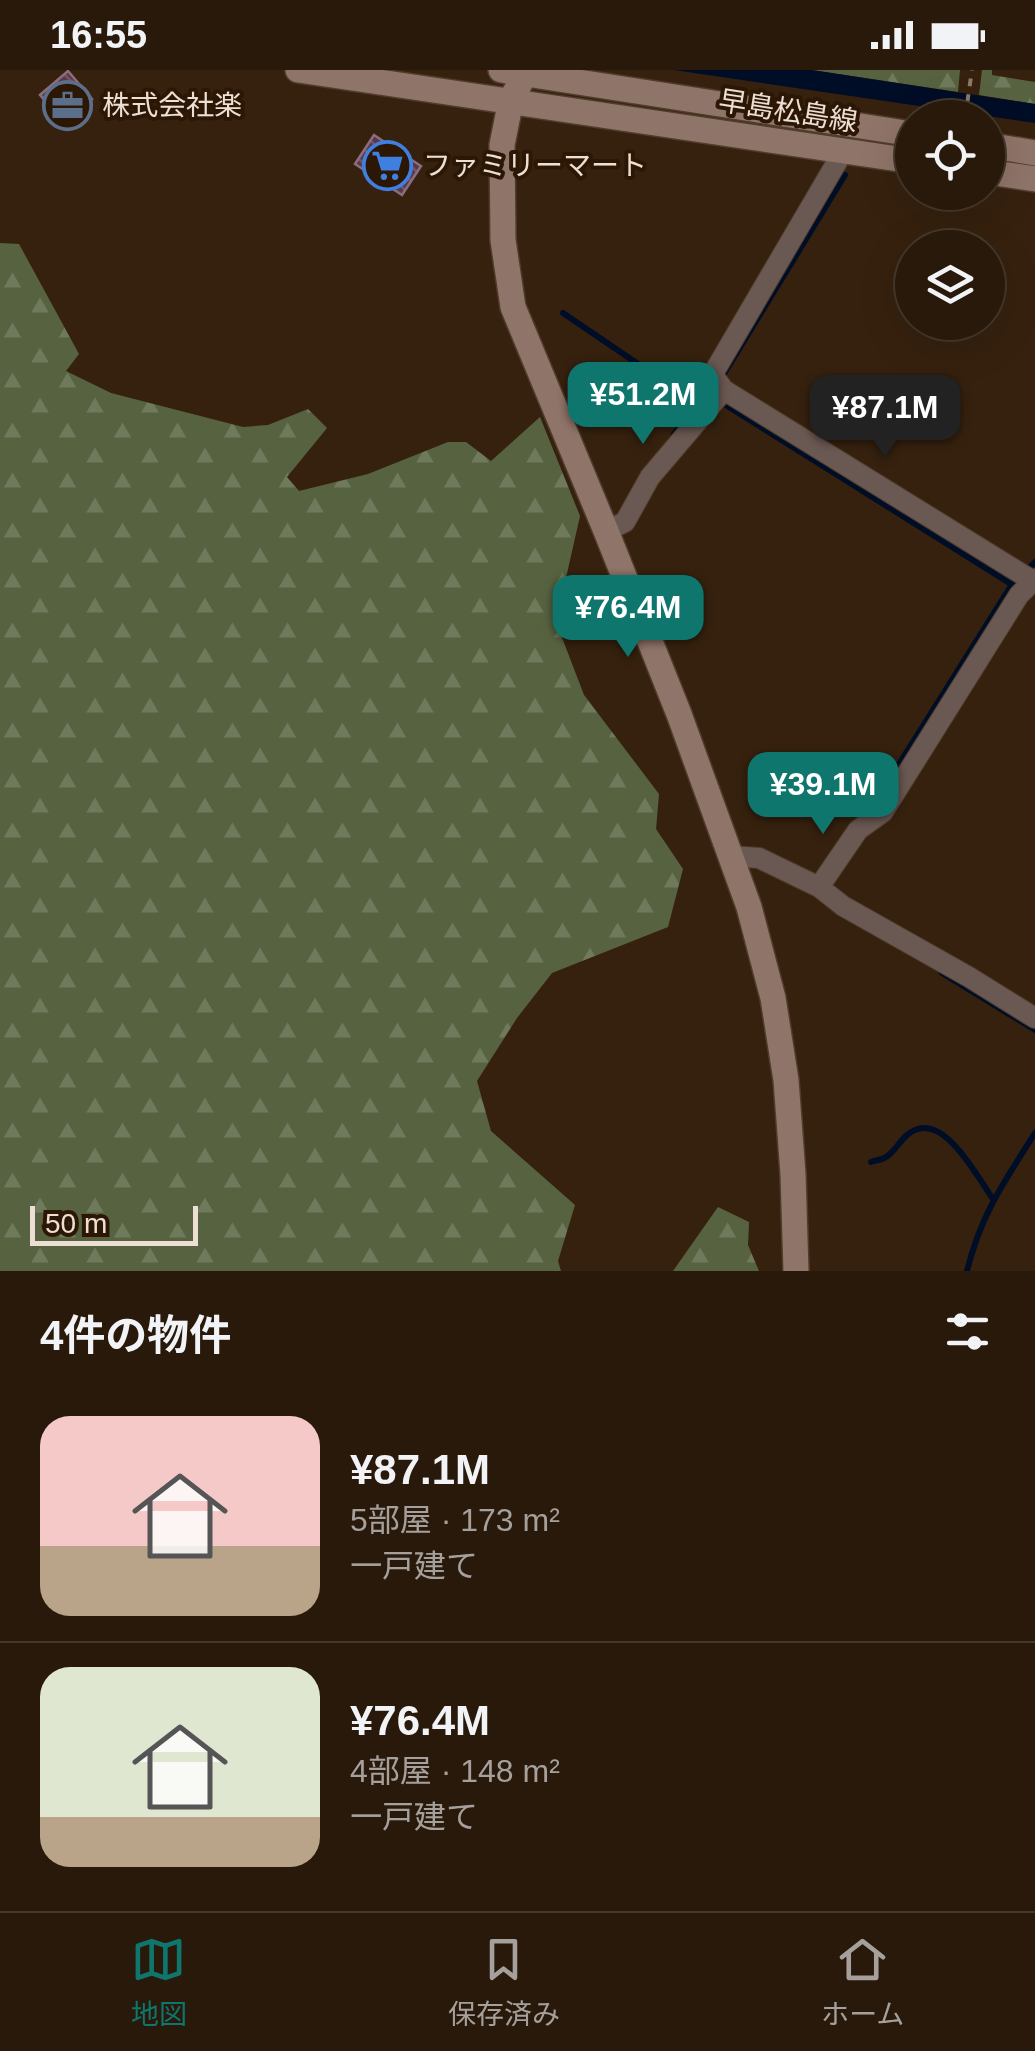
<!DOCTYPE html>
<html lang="ja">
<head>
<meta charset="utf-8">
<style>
  body { margin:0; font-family:Helvetica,"Noto Sans JP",sans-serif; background:#342618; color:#f1f3f6; height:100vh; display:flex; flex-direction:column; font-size:38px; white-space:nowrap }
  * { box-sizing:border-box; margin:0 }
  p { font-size:32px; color:#a5a09c }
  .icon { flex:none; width:55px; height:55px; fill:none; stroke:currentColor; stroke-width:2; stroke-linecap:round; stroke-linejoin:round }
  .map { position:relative; height:1201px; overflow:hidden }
  .side { display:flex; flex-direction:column; background:#28190a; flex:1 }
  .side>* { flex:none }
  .tools { position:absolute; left:895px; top:30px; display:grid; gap:20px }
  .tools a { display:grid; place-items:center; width:110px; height:110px; border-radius:50%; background:#28190a; box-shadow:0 10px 40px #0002,0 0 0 2px #44382b; font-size:50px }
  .scale { position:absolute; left:30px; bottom:25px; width:168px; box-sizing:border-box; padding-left:10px; border:5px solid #eedfd4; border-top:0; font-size:28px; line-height:35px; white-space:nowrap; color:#eedfd4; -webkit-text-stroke:8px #2c1705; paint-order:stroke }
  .price { position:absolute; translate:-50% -85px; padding:0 22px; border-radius:20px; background:#0f766e; color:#fff; font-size:32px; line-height:65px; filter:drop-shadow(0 2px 5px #0008) }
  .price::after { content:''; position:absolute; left:50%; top:60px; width:30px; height:22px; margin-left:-15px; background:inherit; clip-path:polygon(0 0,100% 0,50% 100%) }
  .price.current { background:#222; color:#fff }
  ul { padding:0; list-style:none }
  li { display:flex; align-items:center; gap:30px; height:250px; padding:0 40px }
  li+li { border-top:2px solid #44382b }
  li span { display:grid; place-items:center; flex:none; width:280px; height:200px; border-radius:30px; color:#555 }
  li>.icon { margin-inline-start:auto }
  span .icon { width:120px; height:120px; fill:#fffc; stroke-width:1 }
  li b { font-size:42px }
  h2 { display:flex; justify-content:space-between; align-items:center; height:120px; padding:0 40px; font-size:42px }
  .status { display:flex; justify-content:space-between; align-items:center; height:70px; padding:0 50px; background:#28190a; direction:ltr }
  .status svg { height:28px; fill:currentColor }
  .tab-bar { display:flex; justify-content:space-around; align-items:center; height:140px; border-top:2px solid #44382b; background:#28190a; font-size:28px; color:#a5a09c }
  .tab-bar a { display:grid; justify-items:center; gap:5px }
  .tab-bar .current { color:#0f766e }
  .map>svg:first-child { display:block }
  .forest { fill:url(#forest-firs) }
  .water { fill:#000d26 }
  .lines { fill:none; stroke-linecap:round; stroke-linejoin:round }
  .stream { stroke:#000d26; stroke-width:6 }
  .building { fill:url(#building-back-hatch); stroke:#8c6d7d; stroke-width:2.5 }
  .street-casing { stroke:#503c2a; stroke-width:22 }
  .secondary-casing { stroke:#503c2a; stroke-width:28 }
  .path { stroke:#8b796a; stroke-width:4; stroke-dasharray:8 8; stroke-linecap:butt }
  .street { stroke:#6a5852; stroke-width:20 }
  .secondary { stroke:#8f7469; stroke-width:25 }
  .labels { text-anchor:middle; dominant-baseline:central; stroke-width:8; stroke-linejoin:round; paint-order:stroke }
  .poi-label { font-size:28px; fill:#eedfd4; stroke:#2c1705; text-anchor:start }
  .street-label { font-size:28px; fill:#eedfd4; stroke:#2c1705 }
</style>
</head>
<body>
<div class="status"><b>16:55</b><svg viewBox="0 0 49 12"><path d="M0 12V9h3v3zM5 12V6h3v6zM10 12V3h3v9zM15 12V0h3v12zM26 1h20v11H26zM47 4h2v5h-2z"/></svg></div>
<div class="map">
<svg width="1035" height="1201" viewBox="0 0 1035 1201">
  <defs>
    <pattern id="forest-firs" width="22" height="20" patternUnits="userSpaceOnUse" patternTransform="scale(2.5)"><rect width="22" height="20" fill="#576340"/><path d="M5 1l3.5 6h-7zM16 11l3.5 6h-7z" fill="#6f795b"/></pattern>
    <pattern id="building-back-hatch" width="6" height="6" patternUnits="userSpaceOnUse" patternTransform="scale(2.5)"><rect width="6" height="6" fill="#5a384a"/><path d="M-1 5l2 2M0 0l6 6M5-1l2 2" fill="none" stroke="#725463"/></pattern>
  </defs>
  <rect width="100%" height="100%" fill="#36210e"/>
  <path class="forest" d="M812 0H960L958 22Z
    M982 0H992V5L1035 12V34L979 25Z
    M0 173 19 174 79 284 66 301 111 323 243 357 268 355 308 339 327 358 287 407 299 421 368 404 448 372H466L491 391 540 347 580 446 556 552 584 625 659 724 656 759 683 799 668 857 552 903 517 948 477 1011 491 1061 575 1135 558 1191 561 1201H0Z
    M718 1137 749 1152 748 1175 759 1201H673Z"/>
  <path class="water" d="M674 0H812L1035 34V53Z"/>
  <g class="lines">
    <path class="stream" d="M563 243 697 334
      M722 307 845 105
      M721 332 1011 514
      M674 364 713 316
      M1024 503 1035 492
      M874 734 1014 511
      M942 903 1035 960
      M871 1092C876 1090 882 1090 886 1087 897 1080 902 1065 915 1060 946 1046 978 1108 993 1129
      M967 1201C981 1144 1004 1112 1035 1063"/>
  </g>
  <path class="building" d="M68 1 92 29 77 42 81 47 68 58 40 25Z
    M374 65 421 96 402 125 355 94Z"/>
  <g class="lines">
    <defs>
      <path id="street" d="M844 80 714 302 715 308 724 320 1033 511
        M606 461 625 452 650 407 724 320
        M1035 509 1019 525 883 742 858 760 819 817 843 836 969 907 1035 948
        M730 786 759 788 819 817"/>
      <path id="secondary" d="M298 0 912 91
        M501 0 912 64
        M527 0 511 30 502 75 503 170 513 237 606 461 679 644 749 837 773 928 786 1010 793 1104 796 1201
        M988 75 1035 83
        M988 102 1035 109"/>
    </defs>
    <use href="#street" class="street-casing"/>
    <use href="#secondary" class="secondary-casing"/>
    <path class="path" d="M965 48 972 0"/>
    <use href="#street" class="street"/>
    <use href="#secondary" class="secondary"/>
  </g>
  <defs>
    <symbol id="office-ring" viewBox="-11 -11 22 22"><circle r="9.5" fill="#2c1705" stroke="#5c6f8a" stroke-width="1.5"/><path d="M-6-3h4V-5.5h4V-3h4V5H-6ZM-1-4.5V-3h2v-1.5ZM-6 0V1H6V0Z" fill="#5c6f8a"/></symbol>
    <symbol id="supermarket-ring" viewBox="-11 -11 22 22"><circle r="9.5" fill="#2c1705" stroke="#3f7fe0" stroke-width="1.5"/><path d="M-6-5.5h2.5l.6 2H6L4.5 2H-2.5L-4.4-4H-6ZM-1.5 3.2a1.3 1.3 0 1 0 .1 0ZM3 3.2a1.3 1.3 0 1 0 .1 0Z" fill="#3f7fe0"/></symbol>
  </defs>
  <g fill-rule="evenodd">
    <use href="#office-ring" x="40" y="8" width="55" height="55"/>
    <use href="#supermarket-ring" x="360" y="68" width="55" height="55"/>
  </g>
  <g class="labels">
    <g class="poi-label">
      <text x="102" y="35">株式会社楽</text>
      <text x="423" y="95">ファミリーマート</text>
    </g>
    <g class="street-label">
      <text transform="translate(788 41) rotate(9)">早島松島線</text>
    </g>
  </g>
</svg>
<div class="tools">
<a><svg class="icon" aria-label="locate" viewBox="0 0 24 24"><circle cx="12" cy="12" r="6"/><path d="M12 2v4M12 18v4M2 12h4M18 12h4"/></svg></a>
<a><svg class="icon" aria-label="layers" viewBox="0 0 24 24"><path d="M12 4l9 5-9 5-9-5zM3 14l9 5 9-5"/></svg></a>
</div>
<div class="scale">50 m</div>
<b class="price" style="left:643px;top:377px">¥51.2M</b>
<b class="price current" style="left:885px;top:390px">¥87.1M</b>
<b class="price" style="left:628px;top:590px">¥76.4M</b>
<b class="price" style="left:823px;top:767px">¥39.1M</b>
</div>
<section class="side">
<h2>4件の物件<svg class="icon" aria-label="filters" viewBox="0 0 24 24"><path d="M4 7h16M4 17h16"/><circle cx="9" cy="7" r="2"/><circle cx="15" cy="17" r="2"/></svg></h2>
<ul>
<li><span style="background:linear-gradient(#f6c9c9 65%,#b9a48a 0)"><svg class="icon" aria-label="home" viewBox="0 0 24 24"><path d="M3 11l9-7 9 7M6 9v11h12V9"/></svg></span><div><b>¥87.1M</b><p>5部屋 · 173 m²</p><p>一戸建て</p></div></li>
<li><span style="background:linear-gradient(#dfe7d0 75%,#b9a48a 0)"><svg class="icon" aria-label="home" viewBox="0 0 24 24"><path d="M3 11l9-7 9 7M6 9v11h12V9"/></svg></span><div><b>¥76.4M</b><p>4部屋 · 148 m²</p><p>一戸建て</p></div></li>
</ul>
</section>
<nav class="tab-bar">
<a class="current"><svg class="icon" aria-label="map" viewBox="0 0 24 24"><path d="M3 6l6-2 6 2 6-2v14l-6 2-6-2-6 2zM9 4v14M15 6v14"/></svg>地図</a>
<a><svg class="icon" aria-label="saved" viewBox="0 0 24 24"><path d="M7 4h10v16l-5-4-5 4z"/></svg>保存済み</a>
<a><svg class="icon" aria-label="home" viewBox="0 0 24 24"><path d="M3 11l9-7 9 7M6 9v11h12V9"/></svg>ホーム</a>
</nav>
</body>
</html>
